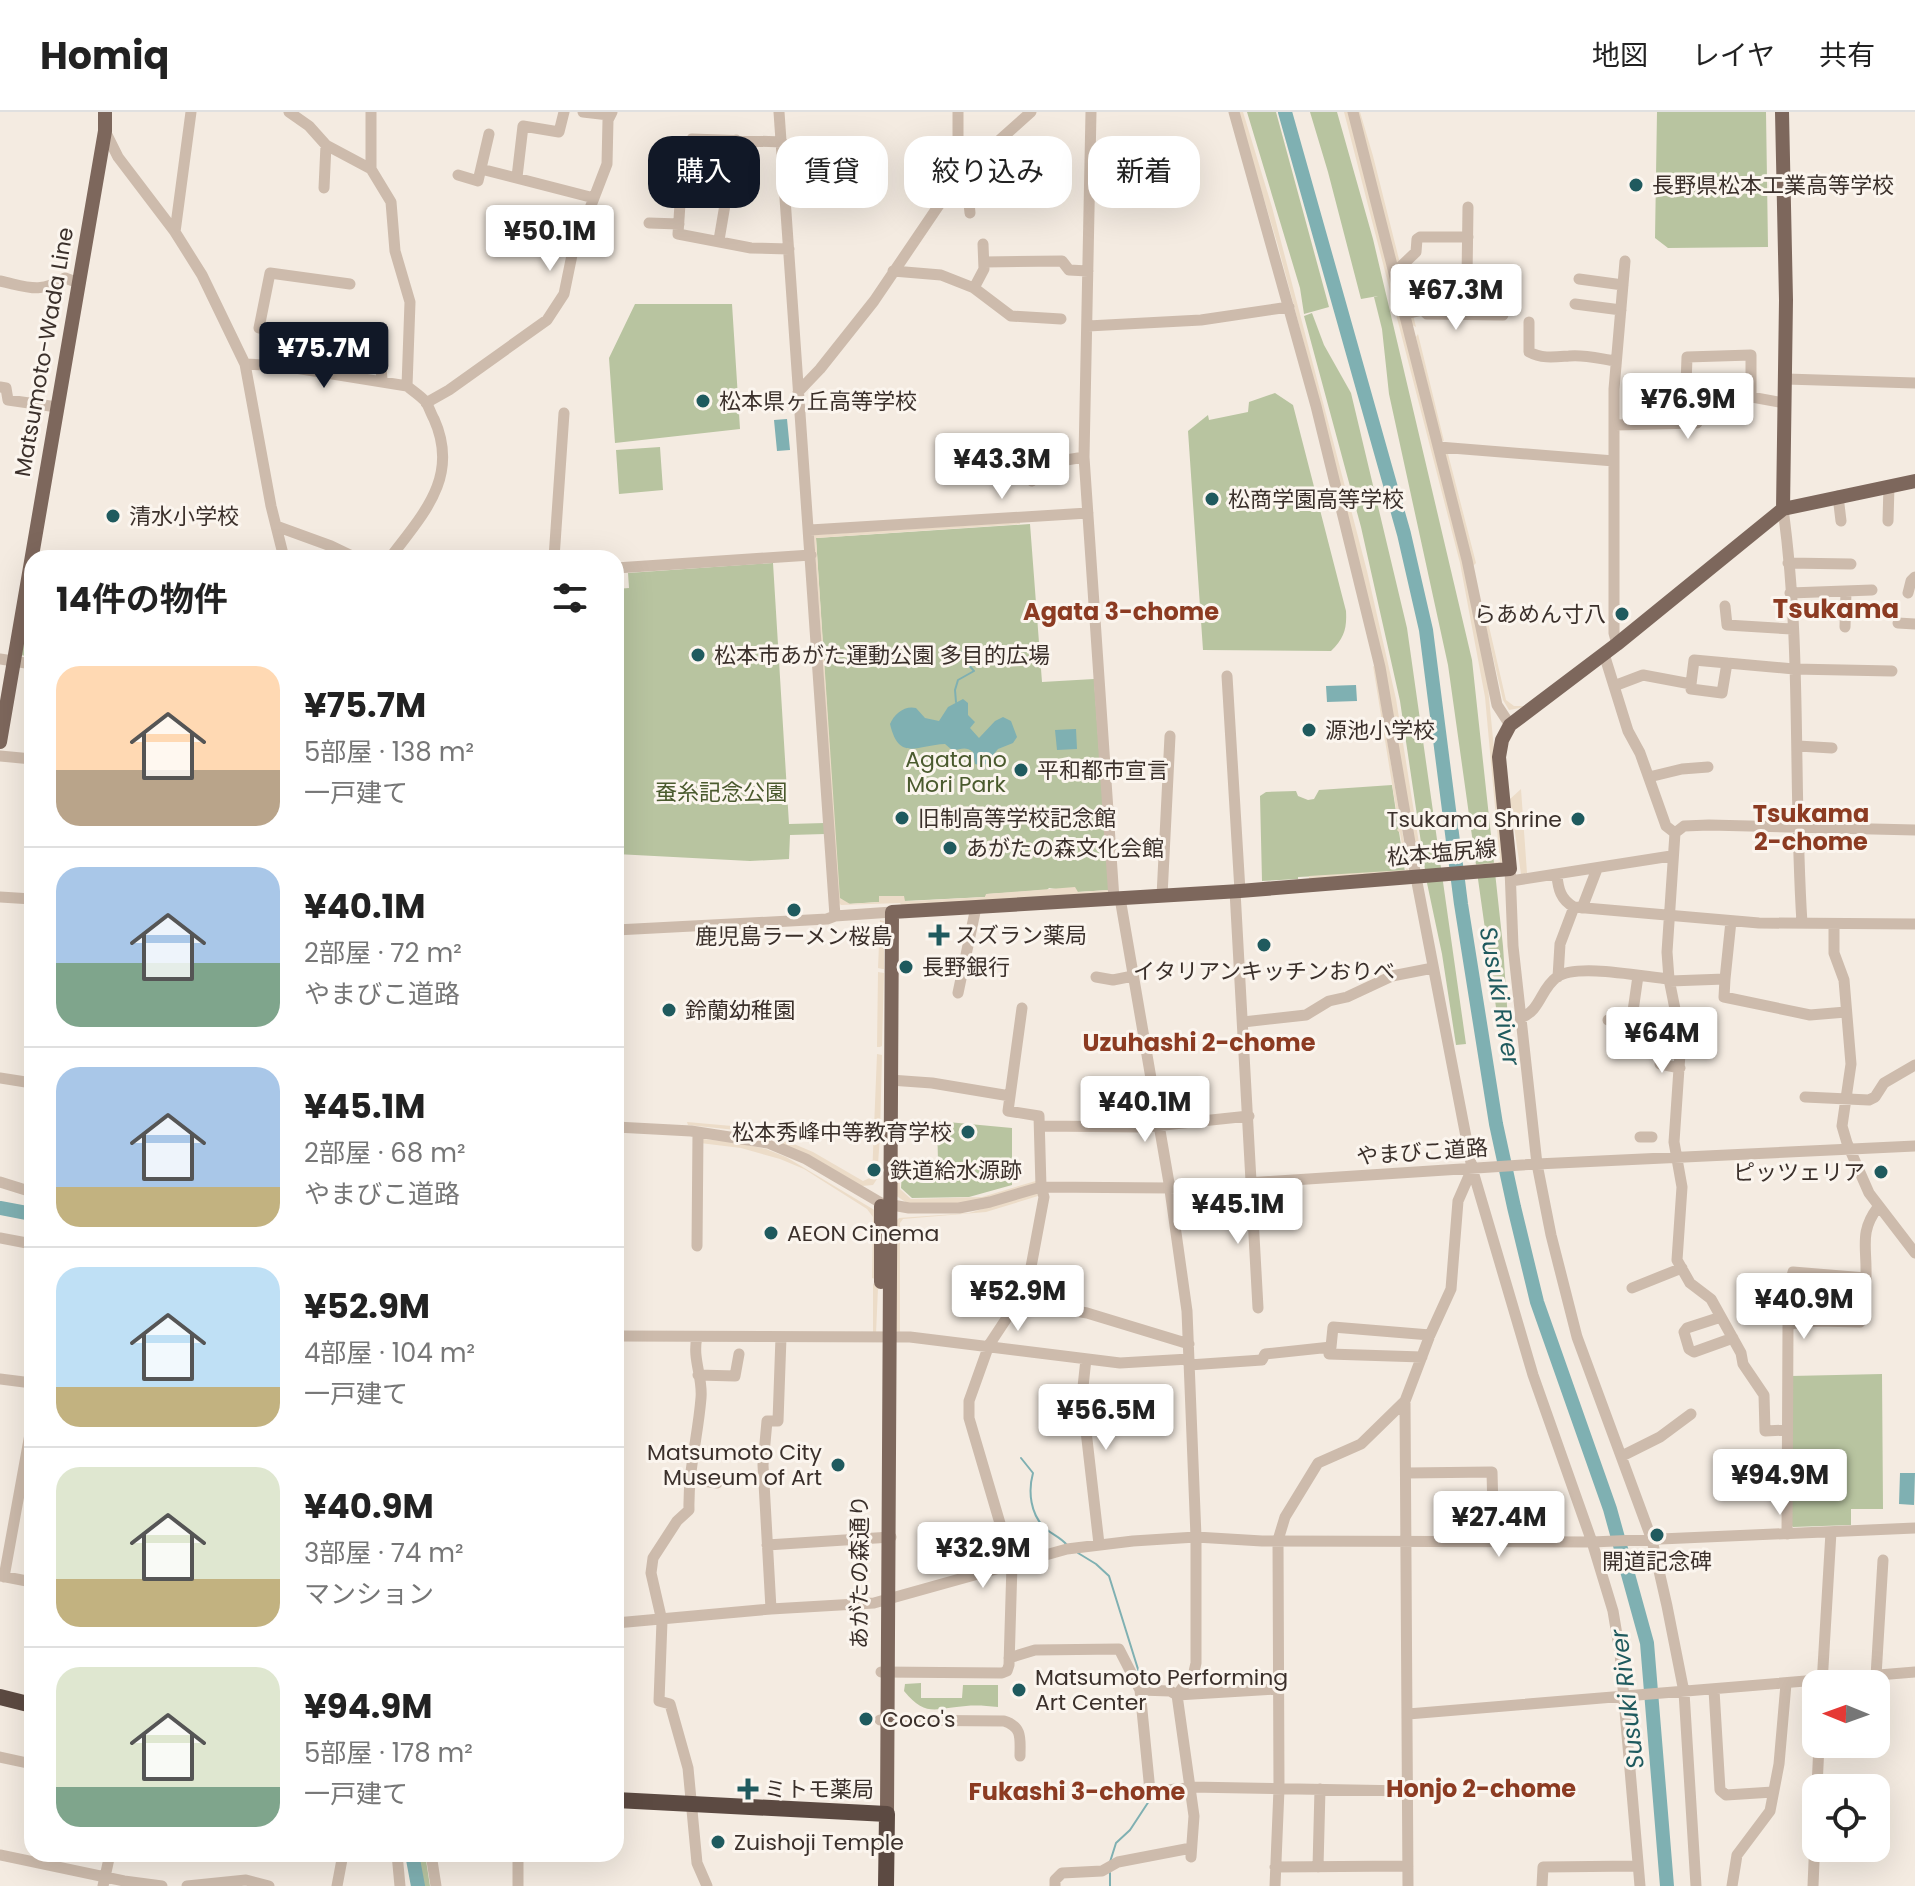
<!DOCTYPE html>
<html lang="ja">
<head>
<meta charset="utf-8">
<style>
  body { margin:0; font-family:Poppins,"Noto Sans JP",sans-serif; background:#f6f6f6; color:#222; height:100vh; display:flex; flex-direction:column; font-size:30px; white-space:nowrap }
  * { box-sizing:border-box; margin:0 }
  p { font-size:26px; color:#767676 }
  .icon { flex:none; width:44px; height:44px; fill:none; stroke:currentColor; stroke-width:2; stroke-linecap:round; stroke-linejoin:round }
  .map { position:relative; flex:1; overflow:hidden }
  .sheet { position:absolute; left:24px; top:438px; width:600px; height:1312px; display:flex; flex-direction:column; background:#fff; border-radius:24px; box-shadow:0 8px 32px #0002 }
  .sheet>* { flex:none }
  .guide { position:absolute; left:648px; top:24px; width:760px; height:72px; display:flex; gap:16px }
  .needle { width:52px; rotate:271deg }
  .buttons { position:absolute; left:1802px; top:1558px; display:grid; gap:16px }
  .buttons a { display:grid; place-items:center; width:88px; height:88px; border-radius:16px; background:#fff; box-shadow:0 8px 32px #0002; font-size:40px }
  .price { position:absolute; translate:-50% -68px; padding:0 18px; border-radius:8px; background:#fff; color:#222; font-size:26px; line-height:52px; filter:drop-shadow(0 2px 4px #0008) }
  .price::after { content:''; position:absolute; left:50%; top:48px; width:24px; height:18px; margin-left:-12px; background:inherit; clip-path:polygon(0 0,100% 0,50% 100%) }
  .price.selected { background:#111827; color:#fff }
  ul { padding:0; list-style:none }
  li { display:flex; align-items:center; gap:24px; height:200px; padding:0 32px }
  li+li { border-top:2px solid #e0e0e0 }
  li span { display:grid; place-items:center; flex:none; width:224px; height:160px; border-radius:24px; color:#555 }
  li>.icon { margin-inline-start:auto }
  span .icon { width:96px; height:96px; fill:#fffc; stroke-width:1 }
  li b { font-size:34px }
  h2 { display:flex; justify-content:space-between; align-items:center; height:96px; padding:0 32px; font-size:34px }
  .pill { padding:0 28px; border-radius:24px; background:#fff; box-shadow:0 8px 32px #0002; font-size:28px; line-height:72px }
  .pill.selected { background:#111827; color:#fff }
  header { display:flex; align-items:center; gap:48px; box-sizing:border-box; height:112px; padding:0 40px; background:#fff; border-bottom:2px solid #e0e0e0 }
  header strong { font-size:38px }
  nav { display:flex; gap:44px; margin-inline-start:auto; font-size:28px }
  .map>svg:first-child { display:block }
  .green { fill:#b8c4a0 }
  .plaza { fill:#ecdcc8 }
  .water { fill:#7fb0b2 }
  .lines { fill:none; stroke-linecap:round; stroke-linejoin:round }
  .stream { stroke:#7fb0b2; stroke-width:2 }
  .river { stroke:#7fb0b2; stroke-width:14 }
  .minor { stroke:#cdbbac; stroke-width:11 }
  .major { stroke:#7d675c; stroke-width:14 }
  .highway { stroke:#5c4a42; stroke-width:16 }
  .poi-dot { fill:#1f5a5e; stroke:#fbf5ee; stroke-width:3 }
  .labels { text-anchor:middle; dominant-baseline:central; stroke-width:6; stroke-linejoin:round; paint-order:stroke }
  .poi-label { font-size:22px; fill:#3b302b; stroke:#fbf5ee; text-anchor:start }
  .street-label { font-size:22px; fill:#3b302b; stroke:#fbf5ee }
  .park-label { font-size:22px; fill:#4a5a2e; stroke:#fbf5ee }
  .neighbourhood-label { font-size:24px; font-weight:bold; fill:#8c3b22; stroke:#fbf5ee }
  .water-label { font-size:24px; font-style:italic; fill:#1f5a5e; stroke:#fbf5ee }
  .quarter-label { font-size:26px; font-weight:bold; fill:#8c3b22; stroke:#fbf5ee }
</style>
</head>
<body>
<header>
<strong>Homiq</strong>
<nav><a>地図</a><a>レイヤ</a><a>共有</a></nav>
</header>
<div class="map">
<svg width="1915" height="1774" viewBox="0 0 1915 1774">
  <rect width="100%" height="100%" fill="#f4ebe1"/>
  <path class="green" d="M1247 0H1276L1329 195 1304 202 1300 176Z
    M1310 0H1337L1373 127 1472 548 1503 834 1509 923 1500 924 1448 553 1389 282 1382 217 1374 185 1378 184 1361 187 1328 60Z
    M1657 0H1766L1768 135 1668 136 1655 126Z
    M635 192H732L740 317 615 331 609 246Z
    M1312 201 1324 233 1351 281 1407 516 1466 932 1456 933 1442 842 1427 771 1400 589 1361 415 1304 204Z
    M1275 281 1293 293 1346 499C1347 517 1344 526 1331 539L1203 538 1188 319 1208 303 1209 308 1248 300 1249 290Z
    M660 335 663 378 619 382 616 338Z
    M1030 412 1042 570 1094 567 1109 778 1077 780 1049 776 1047 778 987 782 985 785 904 789V784H880L879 790 846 792 839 786 816 426Z
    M773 451 789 712 825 711V722L790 723 789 747 750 749 616 742V477L629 476 628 461Z
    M32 477V545L20 543Z
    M1392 673 1405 760 1298 765V767L1262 769 1260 684 1266 680 1296 679 1298 684 1308 688 1314 687 1319 678Z
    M937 1009 1012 1016V1073L969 1085 912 1086 901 1076 902 1061 909 1062 914 1068 922 1065 930 1069 938 1049Z
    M1882 1262 1883 1397H1851V1413L1793 1415 1791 1413V1264Z
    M921 1571V1586H962L963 1573H998V1595C987 1594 977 1593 966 1594 936 1596 926 1606 904 1579L905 1572Z
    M415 1742H425L430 1774H421Z"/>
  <path class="plaza" d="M1238 0H1243L1272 95 1367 459 1396 587 1421 744 1416 745 1319 288 1278 134Z
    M1344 0H1349L1464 448 1487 565 1504 740V750L1502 753 1423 758 1500 750 1485 585 1460 451Z
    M1357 0H1360L1373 44 1416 215 1412 213Z
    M1418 222 1444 329 1441 328 1416 225Z
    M1447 338 1476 451 1473 454 1444 342Z
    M1020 410V412L816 426 840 786 850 792 879 790V784H904L905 789H912L985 785 986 782 1075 775 1078 780 1109 778 1108 781 903 795 900 791 841 793 838 790 814 423Z
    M1485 497 1506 588 1514 594H1524L1520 596 1509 598 1503 588 1483 502Z
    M1373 554 1375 555 1409 760 1309 768V764L1406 758 1400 721 1397 718 1399 715Z
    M1521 677 1527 761 1521 762 1510 687Z
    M880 808 884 809V857H882L878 856Z
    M878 860 884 861 882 934 880 935H877Z
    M877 942 882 943 880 1023 877 1067 873 1073 862 1074 811 1044 770 1027 745 1019 688 1013 687 1010 732 1014 770 1022 813 1040 863 1069 872 1065Z
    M702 1027 734 1030 766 1037 786 1045 876 1099 875 1167 872 1166 873 1105 867 1097 804 1057 780 1047 741 1036 700 1031Z
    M897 1034 900 1077 911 1087 982 1085 1039 1068 1037 1071 991 1086 961 1091H907L895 1083Z
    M1037 1081 1038 1084 986 1100 903 1107 900 1111V1221L896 1219V1109L899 1106 969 1101Z
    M873 1171 878 1176 876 1222H873Z"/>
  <path class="water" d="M787 307 790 338 777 339 774 308Z
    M1356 573 1357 589 1327 590 1326 574Z
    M963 587 968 591V603L975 610 970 616 979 626 995 609 1003 605 1011 609 1017 625 1013 631 998 637 984 654 975 652 973 640C964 633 960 639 952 638L945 632C917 633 899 650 890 612 894 602 905 593 916 596L925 606 939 609 948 595Z
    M1076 617 1077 637 1057 638 1055 618Z
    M1900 1361H1915L1914 1393 1899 1392Z"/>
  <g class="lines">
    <path class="stream" d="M1015 537 1019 533
      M956 590 955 578 958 568 974 559 961 544 963 538 990 551 1000 549 1014 538
      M1021 1346 1033 1361C1028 1379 1030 1403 1046 1417 1053 1423 1060 1425 1067 1433
      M1078 1441 1096 1452 1109 1464 1142 1570
      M1110 1750 1116 1731 1130 1718 1153 1683
      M1110 1774V1761"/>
    <path class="river" d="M1285 0 1404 422 1426 518 1461 792 1496 1012 1514 1095 1537 1190 1610 1397 1647 1531 1667 1774
      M0 1096 32 1102
      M412 1742 418 1774"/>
    <path class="minor" d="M289 0 309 14 326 33 371 57
      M371 0V57L391 90 395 139 410 190 407 274C413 279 421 284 426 290 429 295 431 302 434 307 460 365 423 402 390 446
      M583 0 609 3
      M779 0 835 804
      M1091 0 1084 345 1114 787
      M1234 0 1316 294 1380 555 1415 760 1472 1056 1533 1263 1592 1430 1613 1499 1620 1541 1640 1774
      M1353 0 1467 448 1497 593 1510 613
      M105 19 118 45 175 120 202 163 245 252 271 394 284 446
      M782 30 692 27 681 77 678 122 751 136 789 137
      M481 57 594 86
      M966 60 970 101
      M458 63 478 69 489 22
      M517 65 523 14 559 20 564 0
      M958 65V0
      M324 76 326 33
      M649 111 679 112
      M175 120 191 0
      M719 128 728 75 737 58 736 28
      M984 150 1062 149 1069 158 1088 159
      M893 159 941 163 974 176 984 157 983 132
      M1395 160 1416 140 1417 127 1420 125H1468
      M1579 167 1623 173
      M0 169C28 175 40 182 65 166L79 171
      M1398 173 1427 165 1467 166 1468 95
      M974 176 1011 204 1061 207
      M1575 192 1621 198
      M1405 202 1423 198 1427 202 1503 203
      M1529 210V240C1542 247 1555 245 1569 244 1583 242 1601 247 1616 249
      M1088 214 1201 208 1289 195
      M282 227 380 243 382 268
      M245 252 283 254 407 274
      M283 254 282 222 259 216 270 161 350 172
      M1786 267 1915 271
      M0 275 6 276 8 288 57 295
      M798 280 820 257 874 189 958 65 1031 0
      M1751 285V243L1687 245 1686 273 1784 291
      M426 291 449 278 547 208 564 182 572 143 607 52 608 8 612 0
      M1615 313 1697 311 1694 275
      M1439 335 1614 349
      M1030 346 1032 369
      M1031 354 1084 345
      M1838 384 1841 409
      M1783 397C1802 534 1793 673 1802 811
      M1888 409 1889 374
      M276 414 331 434 356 446
      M810 418 1088 401
      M554 446 564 301
      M1788 451 1851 452
      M616 456 811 443
      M1790 481 1872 478
      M1908 481 1911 469 1915 465
      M1725 494 1727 513 1792 517
      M1898 511 1915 512
      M1845 515 1846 479
      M1617 532 1614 521V277L1625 149
      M1604 542 1628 619 1640 641 1666 714 1675 721
      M0 547 32 552
      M1227 564 1240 779
      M1691 572V577L1722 581 1727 551
      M1614 574 1643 563 1691 572 1694 548 1794 557 1892 559
      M1798 634 1832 636
      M0 644 32 647
      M1649 665 1682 657 1708 655
      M1510 757 1513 834 1537 1052 1551 1123 1577 1225 1652 1428 1667 1494 1684 1580 1696 1774
      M1557 763C1558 777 1561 788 1574 795L1759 811 1915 812
      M1511 769 1671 744
      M1235 779 1258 1196
      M1162 784 1170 624
      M0 785 32 787
      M1120 786 1169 1071 1187 1199 1196 1425V1551L1194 1560 1177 1583 1194 1704 1191 1745
      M1582 796 1597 757
      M1834 813V841L1844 868 1851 952 1842 1014 1847 1031 1869 1081 1915 1141
      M616 818 827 807 835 804 892 800
      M1096 865 1113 868 1133 864
      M1558 865 1560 832 1574 795
      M1725 867 1731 809
      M1670 869 1725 867 1724 885 1810 903 1846 900
      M958 881 975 800
      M1520 906C1541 899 1540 877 1557 865 1577 851 1644 865 1669 867
      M1632 906 1638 926 1668 929 1681 927
      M1608 908 1632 906 1638 864
      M1243 910 1306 903 1329 889 1347 885 1392 864 1433 856
      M1660 952 1680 956
      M0 966 32 971
      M890 968 932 971 1010 984
      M1805 985 1869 988 1875 985 1884 971 1915 953
      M1040 1014 1145 1015 1249 1004
      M616 1015 691 1019 768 1031 806 1047 881 1091 909 1096H959L990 1090 1041 1075 1170 1076 1537 1052 1915 1034
      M1640 1025H1652
      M0 1070 32 1080
      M0 1126 32 1132
      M697 1134 698 1020
      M1632 1176 1682 1156
      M1018 1189 1087 1201 1189 1232
      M1721 1205 1687 1216 1684 1220 1689 1237 1694 1240 1733 1226
      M1792 1212 1785 1191 1793 1160 1866 1166
      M616 1224 910 1225 1120 1251 1189 1247
      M697 1225C692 1247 703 1265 701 1286 698 1324 688 1359 689 1398L677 1409 653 1446 651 1461 662 1509 659 1589 670 1592 688 1656 697 1751 707 1774
      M1329 1242 1422 1245
      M1086 1247 1082 1284 1099 1432
      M1189 1253 1262 1248 1265 1242 1331 1235 1333 1215 1430 1223
      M698 1263 735 1264 739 1242
      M0 1267 32 1271
      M1405 1289 1408 1774
      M1787 1318 1765 1319 1764 1283 1743 1252 1741 1241 1711 1187 1690 1171 1677 1148 1682 1075 1674 1030 1681 927 1669 867 1667 840 1675 721 1684 714 1709 713 1915 718
      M1622 1344 1660 1325 1691 1302
      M1407 1361 1492 1360 1493 1398
      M689 1367 717 1371
      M1787 1422 1788 1212 1817 1209 1860 1210C1862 1195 1865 1179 1866 1164 1867 1135 1859 1120 1878 1095
      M767 1433 891 1425
      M1 1464 32 1470
      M4 1465 32 1311
      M771 1497 763 1353 767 1309H778L781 1225
      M616 1511 771 1497 874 1491 1067 1437 1133 1429 1196 1425 1262 1429 1592 1430 1915 1416
      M1009 1546 1035 1538 1119 1537 1140 1578 1150 1679 1153 1680 1191 1675 1408 1679
      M881 1560 1002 1561 1007 1559 1009 1553 1012 1452 969 1306V1289L989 1233 1018 1189 1031 1155 1044 1085 1041 1075 1039 1004 1008 999 1022 896
      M1876 1564 1883 1448
      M1822 1572 1831 1420
      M1140 1578 1170 1579 1177 1583 1278 1577
      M1714 1578 1720 1678 1726 1683 1773 1680
      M1408 1602 1915 1560
      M880 1608 1004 1609C1023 1615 1020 1627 1020 1644
      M0 1645 32 1652
      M1817 1676 1819 1632
      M397 1742 400 1774
      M431 1742 436 1774
      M518 1742V1774
      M0 1743 124 1769 162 1774
      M1275 1755 1408 1754
      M1318 1755 1320 1677
      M103 1774 110 1742
      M187 1774 246 1768 269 1774
      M337 1774 343 1742
      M1055 1774V1768L1062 1761 1102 1759 1118 1750 1191 1736
      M1275 1774 1279 1677 1278 1428 1285 1405 1318 1351 1361 1332 1405 1289 1430 1223 1451 1177 1458 1089 1472 1057
      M1542 1774 1543 1755 1638 1754
      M1732 1774 1737 1743 1770 1699 1779 1652 1786 1572
      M1813 1774 1816 1702"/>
    <path class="major" d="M1782 0 1786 188 1783 397
      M0 630 105 19V0
      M881 1170V1094
      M887 1702 892 800 1240 779 1510 757 1499 645 1502 628 1510 613 1617 532 1783 397 1915 369"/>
    <path class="highway" d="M0 1585 32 1593
      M616 1688 887 1702 886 1774"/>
  </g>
  <g class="poi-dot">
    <circle cx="1636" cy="73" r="8"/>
    <circle cx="703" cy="289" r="8"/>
    <circle cx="1212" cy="387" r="8"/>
    <circle cx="113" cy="404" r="8"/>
    <circle cx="1622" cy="502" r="8"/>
    <circle cx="698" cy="543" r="8"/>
    <circle cx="1309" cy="618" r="8"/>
    <circle cx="1021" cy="658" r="8"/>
    <circle cx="902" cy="706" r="8"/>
    <circle cx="1578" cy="707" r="8"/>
    <circle cx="950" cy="736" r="8"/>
    <circle cx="794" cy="798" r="8"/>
    <path d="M935 811h8v8h8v8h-8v8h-8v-8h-8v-8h8z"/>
    <circle cx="1264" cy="833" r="8"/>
    <circle cx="906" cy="855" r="8"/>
    <circle cx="669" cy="898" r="8"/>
    <circle cx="968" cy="1020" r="8"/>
    <circle cx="874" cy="1058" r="8"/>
    <circle cx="1881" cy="1060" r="8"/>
    <circle cx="771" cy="1121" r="8"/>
    <circle cx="838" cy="1353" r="8"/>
    <circle cx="1657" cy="1423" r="8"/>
    <circle cx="1019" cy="1578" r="8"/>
    <circle cx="866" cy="1607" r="8"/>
    <path d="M744 1665h8v8h8v8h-8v8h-8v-8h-8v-8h8z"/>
    <circle cx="718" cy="1730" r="8"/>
  </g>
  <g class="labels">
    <g class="poi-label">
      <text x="1652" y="73">長野県松本工業高等学校</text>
      <text x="719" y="289">松本県ヶ丘高等学校</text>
      <text x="1228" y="387">松商学園高等学校</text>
      <text x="129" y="404">清水小学校</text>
      <text x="1606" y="502" text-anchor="end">らあめん寸八</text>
      <text x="714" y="543">松本市あがた運動公園 多目的広場</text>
      <text x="1325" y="618">源池小学校</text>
      <text x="1037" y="658">平和都市宣言</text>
      <text x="918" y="706">旧制高等学校記念館</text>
      <text x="1562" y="707" text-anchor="end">Tsukama Shrine</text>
      <text x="966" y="736">あがたの森文化会館</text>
      <text x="955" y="823">スズラン薬局</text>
      <text x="794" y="824" text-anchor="middle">鹿児島ラーメン桜島</text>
      <text x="922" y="855">長野銀行</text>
      <text x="1264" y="859" text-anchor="middle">イタリアンキッチンおりべ</text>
      <text x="685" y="898">鈴蘭幼稚園</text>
      <text x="952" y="1020" text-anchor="end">松本秀峰中等教育学校</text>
      <text x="890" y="1058">鉄道給水源跡</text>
      <text x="1865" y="1060" text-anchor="end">ピッツェリア</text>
      <text x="787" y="1121">AEON Cinema</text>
      <text x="822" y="1340" text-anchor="end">Matsumoto City<tspan x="822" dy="25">Museum of Art</tspan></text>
      <text x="1657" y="1449" text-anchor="middle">開道記念碑</text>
      <text x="1035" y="1565">Matsumoto Performing<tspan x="1035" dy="25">Art Center</tspan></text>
      <text x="882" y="1607">Coco's</text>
      <text x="764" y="1677">ミトモ薬局</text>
      <text x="734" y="1730">Zuishoji Temple</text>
    </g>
    <g class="street-label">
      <text transform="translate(44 240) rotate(-80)">Matsumoto-Wada Line</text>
      <text transform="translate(1442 741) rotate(-5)">松本塩尻線</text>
      <text transform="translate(1422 1040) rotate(-4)">やまびこ道路</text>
      <text transform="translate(859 1460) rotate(-90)">あがたの森通り</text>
    </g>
    <g class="park-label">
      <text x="956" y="647">Agata no<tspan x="956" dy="25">Mori Park</tspan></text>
      <text x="721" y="680">蚕糸記念公園</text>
    </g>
    <g class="neighbourhood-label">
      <text x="1121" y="499">Agata 3-chome</text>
      <text x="1811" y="701">Tsukama<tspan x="1811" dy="28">2-chome</tspan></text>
      <text x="1199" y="930">Uzuhashi 2-chome</text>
      <text x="1481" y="1676">Honjo 2-chome</text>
      <text x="1077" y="1679">Fukashi 3-chome</text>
    </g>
    <g class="water-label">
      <text transform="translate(1500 884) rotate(80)">Susuki River</text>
      <text transform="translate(1627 1587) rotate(-97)">Susuki River</text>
    </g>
    <g class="quarter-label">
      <text x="1836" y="497">Tsukama</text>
    </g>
  </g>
</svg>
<div class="buttons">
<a><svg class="needle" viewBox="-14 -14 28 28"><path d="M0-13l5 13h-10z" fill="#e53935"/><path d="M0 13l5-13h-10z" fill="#767676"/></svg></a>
<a><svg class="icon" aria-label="locate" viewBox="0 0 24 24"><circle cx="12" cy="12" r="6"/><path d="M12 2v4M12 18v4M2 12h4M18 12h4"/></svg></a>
</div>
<b class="price" style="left:550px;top:161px">¥50.1M</b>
<b class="price" style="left:1456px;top:220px">¥67.3M</b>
<b class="price selected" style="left:324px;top:278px">¥75.7M</b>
<b class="price" style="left:1688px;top:329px">¥76.9M</b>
<b class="price" style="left:1002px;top:389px">¥43.3M</b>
<b class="price" style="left:1662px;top:963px">¥64M</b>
<b class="price" style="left:1145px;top:1032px">¥40.1M</b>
<b class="price" style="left:1238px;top:1134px">¥45.1M</b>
<b class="price" style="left:1018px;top:1221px">¥52.9M</b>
<b class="price" style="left:1804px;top:1229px">¥40.9M</b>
<b class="price" style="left:1106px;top:1340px">¥56.5M</b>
<b class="price" style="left:1780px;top:1405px">¥94.9M</b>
<b class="price" style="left:1499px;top:1447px">¥27.4M</b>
<b class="price" style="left:983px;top:1478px">¥32.9M</b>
<div class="guide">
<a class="pill selected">購入</a>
<a class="pill">賃貸</a>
<a class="pill">絞り込み</a>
<a class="pill">新着</a>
</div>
<section class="sheet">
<h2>14件の物件<svg class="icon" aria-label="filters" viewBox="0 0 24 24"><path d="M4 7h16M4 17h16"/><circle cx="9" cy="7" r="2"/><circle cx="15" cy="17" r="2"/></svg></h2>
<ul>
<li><span style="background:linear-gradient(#ffd9b3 65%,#b9a48a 0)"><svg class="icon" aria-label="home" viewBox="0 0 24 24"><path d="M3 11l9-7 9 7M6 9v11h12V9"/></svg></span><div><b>¥75.7M</b><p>5部屋 · 138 m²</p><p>一戸建て</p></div></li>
<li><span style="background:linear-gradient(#a9c7e8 60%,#7fa58c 0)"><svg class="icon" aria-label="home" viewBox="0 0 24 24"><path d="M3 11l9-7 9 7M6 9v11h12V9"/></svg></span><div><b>¥40.1M</b><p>2部屋 · 72 m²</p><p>やまびこ道路</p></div></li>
<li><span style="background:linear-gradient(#a9c7e8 75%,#c2b280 0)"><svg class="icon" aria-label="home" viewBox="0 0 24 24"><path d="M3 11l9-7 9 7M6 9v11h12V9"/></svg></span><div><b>¥45.1M</b><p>2部屋 · 68 m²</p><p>やまびこ道路</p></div></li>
<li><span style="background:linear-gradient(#bfe0f5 75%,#c2b280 0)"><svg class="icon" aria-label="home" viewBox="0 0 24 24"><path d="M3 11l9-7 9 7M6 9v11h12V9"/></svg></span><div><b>¥52.9M</b><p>4部屋 · 104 m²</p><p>一戸建て</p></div></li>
<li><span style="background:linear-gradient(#dfe7d0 70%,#c2b280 0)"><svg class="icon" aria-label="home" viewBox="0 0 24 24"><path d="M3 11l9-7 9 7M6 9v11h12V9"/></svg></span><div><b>¥40.9M</b><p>3部屋 · 74 m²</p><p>マンション</p></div></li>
<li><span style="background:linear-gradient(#dfe7d0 75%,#7fa58c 0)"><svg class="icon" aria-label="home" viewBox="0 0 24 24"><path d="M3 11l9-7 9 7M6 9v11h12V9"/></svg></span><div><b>¥94.9M</b><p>5部屋 · 178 m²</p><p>一戸建て</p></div></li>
</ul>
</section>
</div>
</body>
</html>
